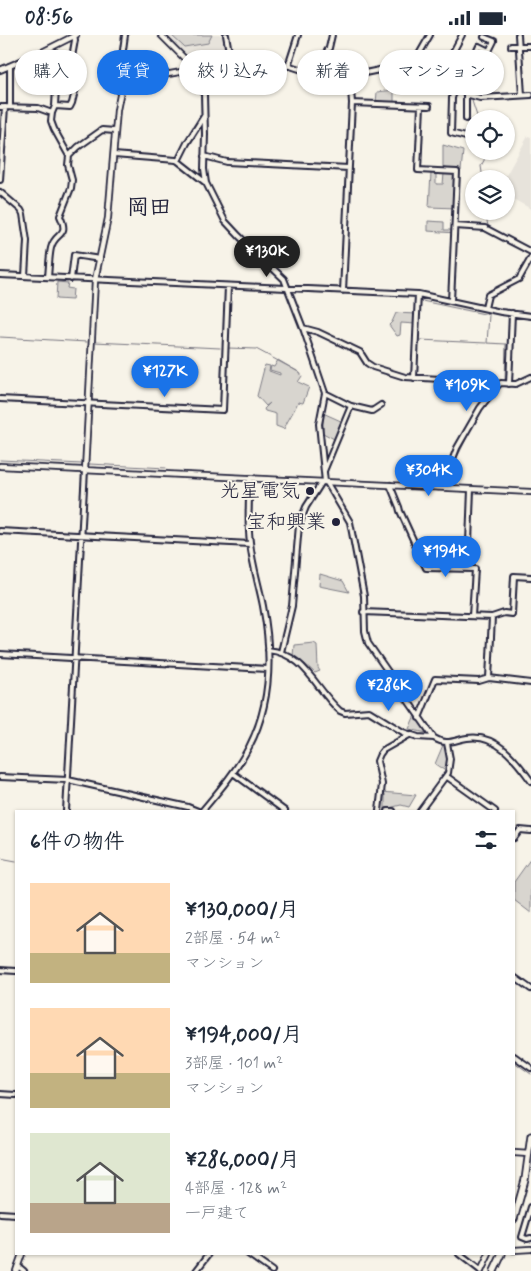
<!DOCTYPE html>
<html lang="ja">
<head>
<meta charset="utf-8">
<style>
  body { margin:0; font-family:Mynerve,"Klee One",sans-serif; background:#f6f6f7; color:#1f2937; height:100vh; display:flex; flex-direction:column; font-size:19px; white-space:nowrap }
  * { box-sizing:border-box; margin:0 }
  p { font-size:16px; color:#747a83 }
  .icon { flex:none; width:28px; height:28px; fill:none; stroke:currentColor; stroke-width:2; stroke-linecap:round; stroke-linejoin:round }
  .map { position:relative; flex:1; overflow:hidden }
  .details { position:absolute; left:15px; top:775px; width:500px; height:445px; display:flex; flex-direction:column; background:#fff; border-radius:0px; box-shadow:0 1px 4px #0004 }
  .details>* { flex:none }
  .hud { position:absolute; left:15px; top:15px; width:501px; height:45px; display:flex; gap:10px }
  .buttons { position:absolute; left:465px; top:75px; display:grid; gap:10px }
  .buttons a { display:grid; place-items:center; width:50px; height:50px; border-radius:50%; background:#fff; box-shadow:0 1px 4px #0004; font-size:25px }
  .price { position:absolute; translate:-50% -42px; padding:0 11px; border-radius:18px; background:#1a73e8; color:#fff; font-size:16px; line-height:32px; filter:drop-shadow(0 1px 2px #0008) }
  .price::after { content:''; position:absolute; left:50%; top:30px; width:15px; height:11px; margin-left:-8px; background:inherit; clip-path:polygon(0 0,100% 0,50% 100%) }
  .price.on { background:#222; color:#fff }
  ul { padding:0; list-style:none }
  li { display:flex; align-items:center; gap:15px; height:125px; padding:0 15px }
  li span { display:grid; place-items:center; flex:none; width:140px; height:100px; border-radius:0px; color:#555 }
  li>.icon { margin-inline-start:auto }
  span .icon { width:60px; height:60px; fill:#fffc; stroke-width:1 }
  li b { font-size:21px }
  h2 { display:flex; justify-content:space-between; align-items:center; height:60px; padding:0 15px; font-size:21px }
  .chip { padding:0 18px; border-radius:22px; background:#fff; box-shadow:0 1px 4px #0004; font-size:18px; line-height:45px }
  .chip.on { background:#1a73e8; color:#fff }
  .status { display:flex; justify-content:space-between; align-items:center; height:35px; padding:0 25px; background:#fff; direction:ltr }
  .status svg { height:14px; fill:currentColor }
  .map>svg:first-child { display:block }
  .built { fill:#e7e3db }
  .green { fill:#d8d5cf; stroke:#7d7c85 }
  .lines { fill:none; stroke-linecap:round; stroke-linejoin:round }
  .stream { stroke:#76747f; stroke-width:1 }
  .minor-casing { stroke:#22223b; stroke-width:8 }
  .tertiary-casing { stroke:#22223b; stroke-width:8 }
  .primary-casing { stroke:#22223b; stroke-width:9 }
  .minor { stroke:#f7f3e8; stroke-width:4 }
  .tertiary { stroke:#f7f3e8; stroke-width:4.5 }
  .primary { stroke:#f7f3e8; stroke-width:5.5 }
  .poi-dot { fill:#22223b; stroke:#f7f3e8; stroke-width:2 }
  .labels { text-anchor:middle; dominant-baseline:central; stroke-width:4; stroke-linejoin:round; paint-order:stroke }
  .poi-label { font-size:20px; fill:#22223b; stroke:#f7f3e8; text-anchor:end }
  .quarter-label { font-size:22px; font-weight:bold; fill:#22223b; stroke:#f7f3e8 }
</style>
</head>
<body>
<div class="status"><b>08:56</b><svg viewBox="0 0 49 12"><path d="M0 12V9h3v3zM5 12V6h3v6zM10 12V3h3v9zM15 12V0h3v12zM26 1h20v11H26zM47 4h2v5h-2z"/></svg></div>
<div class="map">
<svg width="531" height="1236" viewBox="0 0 531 1236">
  <rect width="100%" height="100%" fill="#f7f3e8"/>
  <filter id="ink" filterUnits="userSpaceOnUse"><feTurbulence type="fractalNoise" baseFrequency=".02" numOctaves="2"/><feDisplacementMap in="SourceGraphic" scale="10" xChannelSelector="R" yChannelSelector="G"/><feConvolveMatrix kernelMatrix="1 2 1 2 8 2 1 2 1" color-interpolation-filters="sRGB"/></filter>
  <g filter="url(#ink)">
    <path class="built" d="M165 0H224L229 24 194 28Z
      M528 101 531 102V174L506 160V144H504Z"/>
    <path class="green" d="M171 0H212L208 8 184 12Z
      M221 40H235L234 51 226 50 225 45Z
      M394 55V69L376 68 377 57Z
      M443 110 463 116 461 136H443Z
      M431 138 436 139V149H443L444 139H457L456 173 429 172Z
      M428 186 444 187V195H455V198L428 196Z
      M57 247 68 248 67 253 73 254 72 265 56 264Z
      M396 278 416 279 415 289 401 288 400 300 397 301 389 290 392 287Z
      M278 325 300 338 302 341 298 347 309 352 303 368 298 367C294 377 288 384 284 394L276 391V379L265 376 264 374 270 368 266 371 257 361 265 330 270 331 269 336 280 340V338L270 335 271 331 274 332Z
      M323 378 343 387 336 405 323 398Z
      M320 539 343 546 349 557 319 551Z
      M314 608 317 610 318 633 320 636 315 638 305 629 293 621 294 610Z
      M415 680 427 698 409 694Z
      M443 710 446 711 449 727 447 737 435 729Z
      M382 757 416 760 409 772 401 770 385 774V759L382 758Z
      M531 823V878L514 865V847Z"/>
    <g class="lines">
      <path class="stream" d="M472 66 478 84
        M483 144 481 131 489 116
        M485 176 488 191 531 214
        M422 266 489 280 487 308 506 309 505 346
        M0 302 87 307
        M419 305 486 308
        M94 307 220 313
        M228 313 256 314 297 336
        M480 376 502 351H516L531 345
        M0 425 82 429
        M89 429 166 433
        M0 434 81 438
        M88 438 173 442
        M449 439 475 386
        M0 823 16 826
        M514 1027 531 1039"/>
      <defs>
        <path id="minor" d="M125 0 120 37 124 40C147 44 170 40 193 34
          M226 0 231 28
          M518 0 522 60
          M484 2 494 6 489 16
          M511 11H531
          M414 28 430 0
          M10 31V72
          M288 31 298 0
          M313 38 329 13 332 0
          M441 40 462 0
          M456 51 452 63 451 98 473 104
          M468 59 477 42 467 37 479 11 489 16 477 42
          M352 68 429 71
          M55 71 70 72 72 68 76 52
          M421 71 418 135 457 137 451 266
          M0 72 38 73 52 78
          M466 84V58
          M114 120 176 125 178 126 187 108 204 81
          M69 121 78 112 102 95 115 96
          M204 121 227 127 349 133
          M178 126 206 148
          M0 145 5 72
          M0 157 21 175 23 179 27 206 25 241
          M455 191 485 193 531 217
          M0 240 418 259 501 277 531 281
          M48 242C49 233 49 222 51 213 55 196 70 203 60 181L71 153 72 145 68 130 69 121 54 94 51 86 52 78 55 71 56 53 72 22 75 5 74 0
          M71 244 74 220 100 224
          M343 256 352 68 350 41
          M485 273 488 260 519 244 531 223
          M303 293 318 297 360 317 367 328 373 332 405 342 476 346 498 350
          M414 343 418 259
          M509 349 512 278
          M325 358 351 371 372 376 381 370
          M0 364 223 375 228 251
          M324 436 351 371
          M325 447 319 389 325 358 303 293 284 244 239 201 225 186 206 148 204 134 205 99 204 59 192 31 259 26 281 28 321 41 331 42 350 41 414 28 426 31 469 60 480 63 531 60
          M327 448 350 487 364 561 365 596 368 608 434 703C447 711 454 705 467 703 496 698 516 725 531 746
          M390 450 399 472 400 476 426 533 475 534 472 581
          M438 452 447 439 457 413 480 373 498 350 501 348 516 349 531 342
          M0 496 250 509
          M468 534 471 454
          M363 577 492 582 504 578 512 579 514 541 531 542
          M268 615C306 619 315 654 340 676L345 678 369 676 403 697 418 702 434 703
          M281 617 292 571 299 490 306 472 322 447
          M0 619 268 634
          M489 643 492 582
          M419 683 435 644 479 646 489 643 531 648
          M233 738 285 776
          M446 741 495 776
          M0 742 68 745 188 772 198 776
          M66 776 85 435
          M202 776C219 756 237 735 249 712 272 668 272 618 263 571 259 550 252 529 250 507 247 486 249 465 250 443
          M379 776 382 749 377 726 380 719 383 715 411 699
          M388 776H393
          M420 776 448 738 450 724 447 708
          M514 803 520 795 531 796
          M0 935 16 936
          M514 942 531 954
          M514 1021 531 1033
          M0 1059 16 1060
          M531 1172 522 1202 527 1204 531 1203
          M0 1178 16 1179
          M248 1219 272 1236
          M459 1219 481 1236
          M18 1231 24 1236
          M196 1236 209 1219"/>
        <path id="tertiary" d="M161 0 192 31
          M0 35 42 17 76 0
          M0 431 531 457
          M85 435 95 245 108 183 117 75 124 40
          M514 1118 529 1119
          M514 1215 531 1214
          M16 1236 22 1219
          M481 1236 489 1219"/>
        <path id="primary" d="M514 1184 525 1145 531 1101
          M494 1236 502 1219"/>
      </defs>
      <use href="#minor" class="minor-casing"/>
      <use href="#tertiary" class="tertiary-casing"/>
      <use href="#primary" class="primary-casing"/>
      <use href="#minor" class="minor"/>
      <use href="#tertiary" class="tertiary"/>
      <use href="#primary" class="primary"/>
    </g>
  </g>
  <g class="poi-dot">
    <circle cx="310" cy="456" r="5"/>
    <circle cx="336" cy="487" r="5"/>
  </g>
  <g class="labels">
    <g class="poi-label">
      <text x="300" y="456">光星電気</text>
      <text x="326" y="487">宝和興業</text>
    </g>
    <g class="quarter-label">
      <text x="149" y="173">岡田</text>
    </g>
  </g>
</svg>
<div class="buttons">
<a><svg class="icon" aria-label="locate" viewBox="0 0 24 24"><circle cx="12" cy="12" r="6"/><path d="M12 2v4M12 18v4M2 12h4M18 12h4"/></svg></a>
<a><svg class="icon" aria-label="layers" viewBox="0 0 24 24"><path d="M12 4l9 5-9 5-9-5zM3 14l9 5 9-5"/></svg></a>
</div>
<b class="price on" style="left:267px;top:243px">¥130K</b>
<b class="price" style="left:165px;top:363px">¥127K</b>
<b class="price" style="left:467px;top:377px">¥109K</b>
<b class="price" style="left:429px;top:462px">¥304K</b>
<b class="price" style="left:446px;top:543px">¥194K</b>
<b class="price" style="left:389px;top:677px">¥286K</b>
<div class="hud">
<a class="chip">購入</a>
<a class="chip on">賃貸</a>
<a class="chip">絞り込み</a>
<a class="chip">新着</a>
<a class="chip">マンション</a>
</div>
<section class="details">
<h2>6件の物件<svg class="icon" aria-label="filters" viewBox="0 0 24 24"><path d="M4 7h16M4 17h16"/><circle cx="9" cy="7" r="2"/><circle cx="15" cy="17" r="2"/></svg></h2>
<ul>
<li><span style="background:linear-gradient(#ffd9b3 70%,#c2b280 0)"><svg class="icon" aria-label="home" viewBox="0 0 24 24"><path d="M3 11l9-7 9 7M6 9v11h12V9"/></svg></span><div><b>¥130,000/月</b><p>2部屋 · 54 m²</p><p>マンション</p></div></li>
<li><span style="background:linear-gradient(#ffd9b3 65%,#c2b280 0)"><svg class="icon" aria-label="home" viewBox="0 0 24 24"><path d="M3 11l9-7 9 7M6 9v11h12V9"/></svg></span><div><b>¥194,000/月</b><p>3部屋 · 101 m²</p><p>マンション</p></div></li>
<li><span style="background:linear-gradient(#dfe7d0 70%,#b9a48a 0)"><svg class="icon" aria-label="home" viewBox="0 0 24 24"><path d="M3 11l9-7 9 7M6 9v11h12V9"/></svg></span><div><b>¥286,000/月</b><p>4部屋 · 128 m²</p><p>一戸建て</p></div></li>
</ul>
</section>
</div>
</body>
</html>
